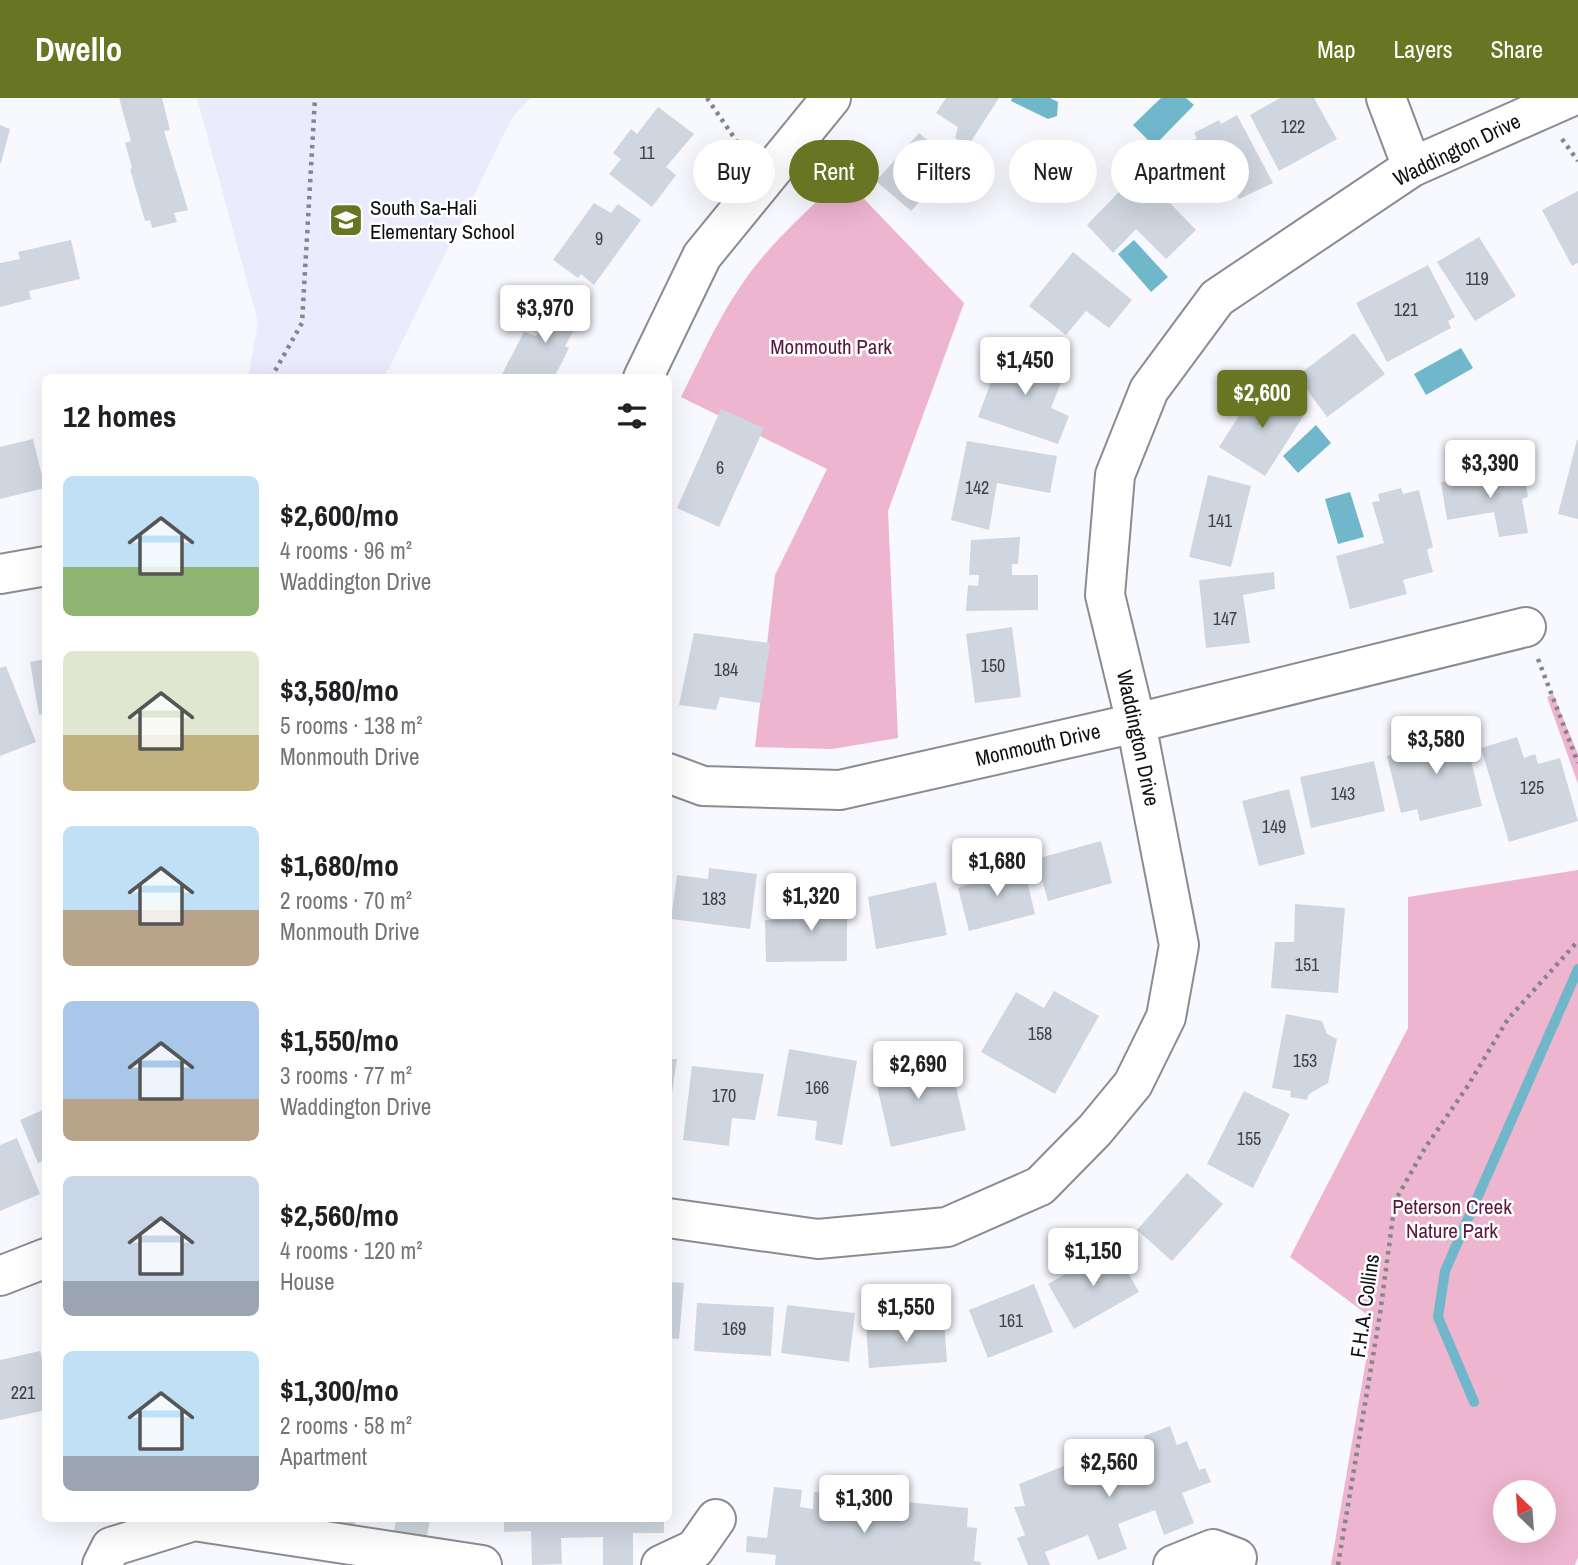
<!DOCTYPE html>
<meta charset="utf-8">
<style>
body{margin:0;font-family:"Archivo Narrow",sans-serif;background:#f6f6f6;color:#202124;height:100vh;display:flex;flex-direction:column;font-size:26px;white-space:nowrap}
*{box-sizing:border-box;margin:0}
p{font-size:23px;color:#757577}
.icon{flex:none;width:38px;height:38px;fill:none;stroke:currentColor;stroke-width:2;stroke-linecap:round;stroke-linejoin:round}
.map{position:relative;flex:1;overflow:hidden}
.side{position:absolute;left:42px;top:276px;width:630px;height:1148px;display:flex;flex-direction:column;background:#fff;border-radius:10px;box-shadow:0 7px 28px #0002}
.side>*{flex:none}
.hud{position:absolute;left:693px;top:42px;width:665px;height:63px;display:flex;gap:14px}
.needle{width:46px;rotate:335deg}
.fabs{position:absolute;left:1493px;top:1382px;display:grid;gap:14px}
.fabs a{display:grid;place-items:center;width:63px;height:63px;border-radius:50%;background:#fff;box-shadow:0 7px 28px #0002;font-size:35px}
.price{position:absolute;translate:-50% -60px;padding:0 16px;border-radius:7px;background:#fff;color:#222;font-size:23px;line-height:46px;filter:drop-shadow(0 2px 4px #0008)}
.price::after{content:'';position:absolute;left:50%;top:42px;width:21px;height:16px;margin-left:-10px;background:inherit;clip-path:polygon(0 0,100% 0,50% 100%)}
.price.selected{background:#687623;color:#fff}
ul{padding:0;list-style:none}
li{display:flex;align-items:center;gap:21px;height:175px;padding:0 21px}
li span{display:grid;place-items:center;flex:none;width:196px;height:140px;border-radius:10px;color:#555}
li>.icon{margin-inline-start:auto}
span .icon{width:84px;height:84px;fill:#fffc;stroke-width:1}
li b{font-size:30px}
h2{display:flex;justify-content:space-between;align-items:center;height:84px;padding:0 21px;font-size:30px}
.tag{padding:0 24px;border-radius:32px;background:#fff;box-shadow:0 7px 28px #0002;font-size:24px;line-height:63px}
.tag.selected{background:#687623;color:#fff}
header{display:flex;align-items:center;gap:42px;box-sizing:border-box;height:98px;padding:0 35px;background:#687623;color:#fff}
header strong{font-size:33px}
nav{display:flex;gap:38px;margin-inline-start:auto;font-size:24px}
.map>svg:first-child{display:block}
.built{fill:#eaebfd}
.green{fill:#eeb5ce;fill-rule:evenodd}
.water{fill:#71b7cb}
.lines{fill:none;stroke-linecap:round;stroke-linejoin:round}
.stream{stroke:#71b7cb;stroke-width:10}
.building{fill:#cfd6df}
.minor-casing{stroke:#8b8b95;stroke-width:42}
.path{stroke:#85858a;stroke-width:4.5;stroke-dasharray:3.5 5;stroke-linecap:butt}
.minor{stroke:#fff;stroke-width:38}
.labels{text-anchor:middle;stroke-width:5;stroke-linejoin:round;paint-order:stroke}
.number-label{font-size:18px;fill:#404246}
.street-label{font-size:21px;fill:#101013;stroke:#fff}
.poi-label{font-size:21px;fill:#101013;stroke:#fff;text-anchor:start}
.park-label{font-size:21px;fill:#5b173c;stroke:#fff}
</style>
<header>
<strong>Dwello</strong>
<nav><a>Map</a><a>Layers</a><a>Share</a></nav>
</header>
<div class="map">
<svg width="1578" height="1467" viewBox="0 0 1578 1467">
<rect width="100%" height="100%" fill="#f8f8ff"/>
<!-- built -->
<polygon class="built" points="197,0 531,0 512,20 384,280 248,280 258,224"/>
<!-- green -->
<g class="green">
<path d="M843 79 964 205 888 413 898 640 832 651 755 649 775 477 827 371 681 299C702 257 721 214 749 176 776 140 810 110 843 79Z"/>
<polygon points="1553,596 1578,656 1578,686 1547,599"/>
<path d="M1578 772V1459L1575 1467H1331L1373 1221 1290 1159 1408 930V799ZM1505 1395H1544V1433H1505Z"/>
</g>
<!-- water -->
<g class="water">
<polygon points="1012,0 1050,0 1058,4 1057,18 1048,21 1011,3"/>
<polygon points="1161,0 1186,0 1194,7 1154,48 1133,27"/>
<polygon points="1134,142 1168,179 1151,194 1118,156"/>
<polygon points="1461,250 1473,270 1426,297 1414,276"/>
<polygon points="1316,327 1331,345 1298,375 1283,358"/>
<polygon points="1350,394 1364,439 1338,446 1325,401"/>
</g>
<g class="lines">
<!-- stream -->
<polyline class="stream" points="1474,1304 1438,1219 1445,1173 1578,871"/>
</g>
<!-- building -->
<g class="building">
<polygon points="119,0 162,0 170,32 164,33 188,112 174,115 177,124 152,130 150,122 145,123 130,71 132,70 125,45 131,43"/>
<polygon points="946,0 999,0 968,48 955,40 958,29 936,15"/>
<polygon points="1280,0 1314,0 1337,41 1279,73 1250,17"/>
<polygon points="658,9 694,36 666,69 676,77 652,109 609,76 621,61 613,55 631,31 637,36"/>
<polygon points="1237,17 1273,85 1239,101 1227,78 1200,91 1180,50 1197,40 1194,35 1219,22 1221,26"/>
<polygon points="0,27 10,31 1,65 0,65"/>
<polygon points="919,35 954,65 911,113 876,83"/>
<polygon points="1139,73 1196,132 1166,161 1136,131 1113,155 1087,127"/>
<polygon points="1578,93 1578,165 1572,168 1542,112"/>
<polygon points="594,105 611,115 618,106 641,122 594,187 581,176 578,180 553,162"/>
<polygon points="1479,139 1516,198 1475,223 1437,164"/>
<polygon points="71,142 80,181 29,193 31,201 0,209 0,165 20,161 18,154"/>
<polygon points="1073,154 1132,202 1109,230 1086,213 1066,237 1029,208"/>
<polygon points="1428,167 1455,219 1448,223 1451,230 1387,264 1356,205"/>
<polygon points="555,200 584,214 565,248 569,250 554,280 500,280 524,234 536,238"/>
<polygon points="1354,235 1385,276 1327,319 1297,278"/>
<polygon points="1004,249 1066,272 1051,310 1069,318 1058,346 978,319"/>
<polygon points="1260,285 1306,314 1265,378 1219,349"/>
<polygon points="721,311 764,330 719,429 677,410"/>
<polygon points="33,341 45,390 0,401 0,349"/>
<polygon points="1577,342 1578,342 1578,421 1558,416"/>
<polygon points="967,343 1057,358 1050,395 997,385 989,432 951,422"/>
<polygon points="1523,371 1528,399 1522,401 1528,435 1499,439 1494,414 1447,422 1441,384"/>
<polygon points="1208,377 1251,388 1231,469 1189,459"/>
<polygon points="1401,390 1403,396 1419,392 1433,449 1427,452 1433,474 1403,482 1407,496 1350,511 1336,458 1384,445 1372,404 1380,403 1378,396"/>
<polygon points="1020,439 1018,466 1012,466 1012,477 1038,477 1038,512 966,513 968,487 978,488 979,477 969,477 971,442"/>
<polygon points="1274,474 1275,491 1243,497 1250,545 1206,550 1199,482"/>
<polygon points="1012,529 1021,599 975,605 966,536"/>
<polygon points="694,535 770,545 761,605 720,599 716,612 679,607"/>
<polygon points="46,561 46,616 39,617 30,564"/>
<polygon points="6,568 36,644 0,658 0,570"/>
<polygon points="1463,629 1482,708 1420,723 1417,711 1401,715 1387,658 1421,649 1418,640"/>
<polygon points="1517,639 1524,660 1535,656 1538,666 1560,660 1578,723 1509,744 1481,650"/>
<polygon points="1374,663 1385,713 1311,730 1300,679"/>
<polygon points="1289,691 1305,756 1259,768 1242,703"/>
<polygon points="1101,743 1112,785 1048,803 1036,761"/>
<polygon points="1023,766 1035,816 969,833 958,790 985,782 984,775"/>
<polygon points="709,770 757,776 750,831 671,821 677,777 708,781"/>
<polygon points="936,784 947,837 876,851 868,799"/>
<polygon points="847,798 847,863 766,864 765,822 807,821 805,799"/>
<polygon points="1295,806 1345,810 1338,895 1271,890 1275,844 1294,844"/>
<polygon points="1054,893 1099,918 1055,996 981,954 1016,894 1044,910"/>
<polygon points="1286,916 1322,923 1327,936 1337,941 1328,985 1309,996 1307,1002 1290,999 1291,993 1272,990"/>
<polygon points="789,951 857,963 842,1047 815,1042 817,1023 777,1018"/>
<polygon points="929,958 935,976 952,971 966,1032 891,1049 873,970"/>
<polygon points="668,961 677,961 670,1009 668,1009"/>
<polygon points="692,968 764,976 755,1022 732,1020 729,1048 683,1042"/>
<polygon points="1244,993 1290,1016 1253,1090 1207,1066"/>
<polygon points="45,1011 45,1071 42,1063 38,1065 20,1022"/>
<polygon points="17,1040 40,1096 0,1113 0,1047"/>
<polygon points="1187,1075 1223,1106 1172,1163 1137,1132"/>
<polygon points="1113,1149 1139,1194 1074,1231 1048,1186"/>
<polygon points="668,1184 684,1185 679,1241 668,1240"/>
<polygon points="1034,1186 1053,1234 988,1260 969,1212"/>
<polygon points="697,1205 774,1209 771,1258 694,1253"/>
<polygon points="787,1207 855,1215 849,1264 781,1255"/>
<polygon points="944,1222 947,1264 869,1270 866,1227"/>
<polygon points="40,1253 46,1277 46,1312 0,1322 0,1262"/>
<polygon points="1170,1328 1177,1347 1187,1343 1199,1372 1205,1370 1211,1384 1182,1395 1194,1425 1164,1437 1155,1412 1118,1426 1127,1451 1098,1462 1088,1437 1045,1454 1050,1467 1028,1467 1017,1440 1025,1437 1014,1409 1025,1408 1019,1386 1064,1368 1071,1386 1085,1381 1083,1377 1116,1367 1110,1351 1130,1343 1136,1360 1150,1355 1144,1338"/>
<polygon points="774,1389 802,1392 800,1409 813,1411 814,1394 838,1396 836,1414 904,1421 905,1404 968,1410 967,1429 977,1430 974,1463 981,1464 981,1467 775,1467 776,1457 746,1454 747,1438 767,1440"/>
<polygon points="324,1421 356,1421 353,1436 323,1431"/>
<polygon points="396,1421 430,1421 425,1449 393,1443"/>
<polygon points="504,1421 664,1421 664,1435 633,1435 633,1467 603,1467 603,1439 561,1440 562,1466 532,1467 531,1433 504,1434"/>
</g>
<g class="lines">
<!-- minor casing -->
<g class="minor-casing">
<g id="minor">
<polyline points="1386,0 1412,69"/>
<polyline points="643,280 702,158 831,0"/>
<polyline points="0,476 46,468"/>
<polyline points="668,675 703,688 840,692 1136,625 1526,529"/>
<polyline points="668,1120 818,1141 947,1129 1040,1088 1095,1032 1133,986 1166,919 1179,847 1136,625 1105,497 1115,377 1149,292 1217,200 1412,69 1568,0"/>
<polyline points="0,1178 46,1160"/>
<polyline points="102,1467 111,1449 194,1423 482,1467"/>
<polyline points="661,1467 695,1451 716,1421"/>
<polyline points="1173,1467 1213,1451 1237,1460"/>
</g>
</g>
<!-- path -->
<g class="path">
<polyline points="707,0 744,54"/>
<polyline points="1562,41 1578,63"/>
<polyline points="271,280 302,225 315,0"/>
<polyline points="1538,561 1578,665"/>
<polyline points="1338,1467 1380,1216 1395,1103 1425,1050 1467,989 1508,921 1578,843"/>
</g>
<!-- minor -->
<use href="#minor" class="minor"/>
</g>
<!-- icons -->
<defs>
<g id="school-square" transform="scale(1.75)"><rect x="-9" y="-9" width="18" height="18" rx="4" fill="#687623" stroke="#fff"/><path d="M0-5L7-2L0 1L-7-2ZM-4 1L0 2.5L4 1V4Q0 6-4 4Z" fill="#fff"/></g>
</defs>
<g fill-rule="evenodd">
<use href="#school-square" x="346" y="122"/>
</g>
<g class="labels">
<!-- number labels -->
<g class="number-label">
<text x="1293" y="35">122</text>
<text x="647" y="61">11</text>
<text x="599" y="147">9</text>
<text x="1477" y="187">119</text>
<text x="1406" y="218">121</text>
<text x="720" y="376">6</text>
<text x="977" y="396">142</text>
<text x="1220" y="429">141</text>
<text x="1225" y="527">147</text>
<text x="993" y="574">150</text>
<text x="726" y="578">184</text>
<text x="1532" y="696">125</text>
<text x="1343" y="702">143</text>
<text x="1274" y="735">149</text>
<text x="714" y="807">183</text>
<text x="1307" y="873">151</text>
<text x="1040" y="942">158</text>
<text x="1305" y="969">153</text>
<text x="817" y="996">166</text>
<text x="724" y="1004">170</text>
<text x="1249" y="1047">155</text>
<text x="1011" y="1229">161</text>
<text x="734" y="1237">169</text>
<text x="23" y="1301">221</text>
</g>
<!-- street labels -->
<g class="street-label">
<text transform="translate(1457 52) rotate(-26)" y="7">Waddington Drive</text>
<text transform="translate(1138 640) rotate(78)" y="7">Waddington Drive</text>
<text transform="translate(1038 647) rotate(-13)" y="7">Monmouth Drive</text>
<text transform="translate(1365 1208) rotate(-82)" y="7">F.H.A. Collins</text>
</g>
<!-- poi labels -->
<g class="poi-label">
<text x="370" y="117">South Sa-Hali<tspan x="370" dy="24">Elementary School</tspan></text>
</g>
<!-- park labels -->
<g class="park-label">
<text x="831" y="256">Monmouth Park</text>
<text x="1452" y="1116">Peterson Creek<tspan x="1452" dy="24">Nature Park</tspan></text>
</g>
</g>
</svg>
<div class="fabs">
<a><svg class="needle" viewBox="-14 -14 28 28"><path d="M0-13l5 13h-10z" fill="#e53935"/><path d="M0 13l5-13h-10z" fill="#757577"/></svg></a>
</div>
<b class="price" style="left:545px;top:247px">$3,970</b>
<b class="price" style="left:1025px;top:299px">$1,450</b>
<b class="price selected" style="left:1262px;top:332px">$2,600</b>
<b class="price" style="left:1490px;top:402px">$3,390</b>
<b class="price" style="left:1436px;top:678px">$3,580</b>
<b class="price" style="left:997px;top:800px">$1,680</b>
<b class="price" style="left:811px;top:835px">$1,320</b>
<b class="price" style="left:918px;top:1003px">$2,690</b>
<b class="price" style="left:1093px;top:1190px">$1,150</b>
<b class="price" style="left:906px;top:1246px">$1,550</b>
<b class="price" style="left:1109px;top:1401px">$2,560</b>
<b class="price" style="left:864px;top:1437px">$1,300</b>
<div class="hud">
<a class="tag">Buy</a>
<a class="tag selected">Rent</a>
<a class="tag">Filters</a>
<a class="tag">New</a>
<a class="tag">Apartment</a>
</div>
<section class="side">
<h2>12 homes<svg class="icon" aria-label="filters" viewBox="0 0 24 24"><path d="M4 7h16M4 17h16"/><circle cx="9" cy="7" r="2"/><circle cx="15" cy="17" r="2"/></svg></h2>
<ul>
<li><span style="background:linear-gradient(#bfe0f5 65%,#8fb573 0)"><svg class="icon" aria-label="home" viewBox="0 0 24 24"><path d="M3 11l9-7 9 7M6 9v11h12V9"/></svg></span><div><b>$2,600/mo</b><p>4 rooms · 96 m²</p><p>Waddington Drive</p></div></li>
<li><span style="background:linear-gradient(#dfe7d0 60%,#c2b280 0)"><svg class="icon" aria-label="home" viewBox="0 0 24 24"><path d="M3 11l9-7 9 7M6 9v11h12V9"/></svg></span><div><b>$3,580/mo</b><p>5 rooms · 138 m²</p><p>Monmouth Drive</p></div></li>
<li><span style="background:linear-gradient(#bfe0f5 60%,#b9a48a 0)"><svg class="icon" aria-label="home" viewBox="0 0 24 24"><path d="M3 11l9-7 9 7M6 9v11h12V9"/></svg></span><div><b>$1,680/mo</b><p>2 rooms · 70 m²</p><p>Monmouth Drive</p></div></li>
<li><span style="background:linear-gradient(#a9c7e8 70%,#b9a48a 0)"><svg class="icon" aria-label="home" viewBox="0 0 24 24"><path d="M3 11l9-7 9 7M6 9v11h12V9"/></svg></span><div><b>$1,550/mo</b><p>3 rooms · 77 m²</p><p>Waddington Drive</p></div></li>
<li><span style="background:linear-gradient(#c9d6e8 75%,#9aa5b1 0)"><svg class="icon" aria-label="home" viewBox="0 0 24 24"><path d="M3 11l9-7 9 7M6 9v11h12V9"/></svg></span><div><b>$2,560/mo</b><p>4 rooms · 120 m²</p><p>House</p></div></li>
<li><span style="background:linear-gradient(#bfe0f5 75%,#9aa5b1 0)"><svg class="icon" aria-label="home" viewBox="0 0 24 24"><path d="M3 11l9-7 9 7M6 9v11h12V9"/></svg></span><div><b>$1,300/mo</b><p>2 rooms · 58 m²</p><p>Apartment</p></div></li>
</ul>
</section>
</div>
